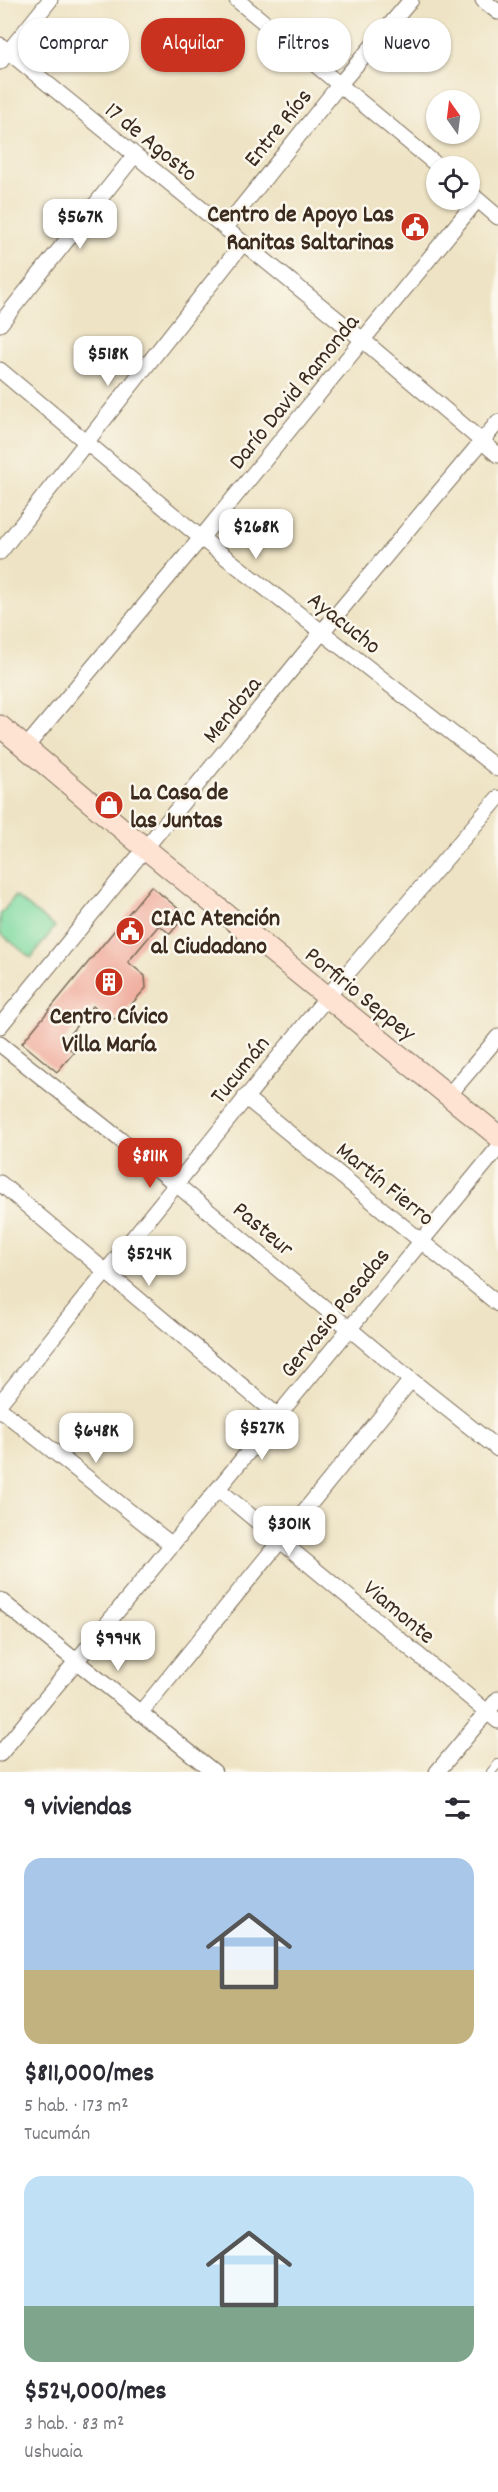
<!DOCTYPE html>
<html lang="es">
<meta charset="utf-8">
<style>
body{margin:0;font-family:Dekko,sans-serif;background:#f7f7f7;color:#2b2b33;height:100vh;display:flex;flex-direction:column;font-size:22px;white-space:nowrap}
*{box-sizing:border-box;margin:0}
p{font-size:20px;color:#7c7c81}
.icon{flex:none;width:33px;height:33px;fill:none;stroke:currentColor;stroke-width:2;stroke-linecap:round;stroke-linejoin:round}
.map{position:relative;height:1772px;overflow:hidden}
.side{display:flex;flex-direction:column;background:#fff;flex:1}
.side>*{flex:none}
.banner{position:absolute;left:18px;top:18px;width:462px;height:54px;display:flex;gap:12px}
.needle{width:39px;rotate:346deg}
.controls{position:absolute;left:426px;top:90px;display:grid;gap:12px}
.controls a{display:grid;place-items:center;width:54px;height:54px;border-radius:50%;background:#fff;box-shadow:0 2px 4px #0004;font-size:30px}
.price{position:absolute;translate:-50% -51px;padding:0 14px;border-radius:12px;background:#fff;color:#222;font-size:20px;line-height:39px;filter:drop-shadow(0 2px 3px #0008)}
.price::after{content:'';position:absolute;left:50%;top:36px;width:18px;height:14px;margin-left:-9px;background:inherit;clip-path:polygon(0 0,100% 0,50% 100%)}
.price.current{background:#c8321e;color:#fff}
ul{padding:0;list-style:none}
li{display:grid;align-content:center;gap:12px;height:318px;padding:0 24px}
li span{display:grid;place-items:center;height:186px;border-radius:18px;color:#555}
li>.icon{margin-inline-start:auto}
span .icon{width:108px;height:108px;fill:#fffc;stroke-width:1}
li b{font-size:26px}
h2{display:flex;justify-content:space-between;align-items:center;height:72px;padding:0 24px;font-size:26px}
.tag{padding:0 21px;border-radius:24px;background:#fff;box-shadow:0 2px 4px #0004;font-size:21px;line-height:54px}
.tag.current{background:#c8321e;color:#fff}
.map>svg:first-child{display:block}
.green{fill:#80daa0;stroke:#5e825f;stroke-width:1.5}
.building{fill:#eea091}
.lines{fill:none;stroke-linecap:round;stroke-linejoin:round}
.lane-casing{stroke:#7a6b58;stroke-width:10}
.street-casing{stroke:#7a6b58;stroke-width:17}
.secondary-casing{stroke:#7a6b58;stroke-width:23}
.lane{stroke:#fff;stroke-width:8}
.street{stroke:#fff;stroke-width:15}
.secondary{stroke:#fee3d2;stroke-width:21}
.labels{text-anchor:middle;stroke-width:5;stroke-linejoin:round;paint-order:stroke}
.street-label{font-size:24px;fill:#3b2a1e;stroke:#fbf7ec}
.poi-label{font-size:24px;font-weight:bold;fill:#3b2a1e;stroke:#fbf7ec;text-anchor:start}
</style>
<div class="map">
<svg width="498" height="1772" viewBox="0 0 498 1772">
<rect width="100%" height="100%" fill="#fbf7ec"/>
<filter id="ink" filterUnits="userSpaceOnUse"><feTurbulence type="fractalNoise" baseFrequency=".0167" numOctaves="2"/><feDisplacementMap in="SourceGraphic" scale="12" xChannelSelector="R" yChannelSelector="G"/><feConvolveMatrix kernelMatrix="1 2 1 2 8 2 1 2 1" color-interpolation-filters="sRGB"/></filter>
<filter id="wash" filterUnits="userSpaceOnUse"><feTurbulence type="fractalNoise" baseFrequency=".008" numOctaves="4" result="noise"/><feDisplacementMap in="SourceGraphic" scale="24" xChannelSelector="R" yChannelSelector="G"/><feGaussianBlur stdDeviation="1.35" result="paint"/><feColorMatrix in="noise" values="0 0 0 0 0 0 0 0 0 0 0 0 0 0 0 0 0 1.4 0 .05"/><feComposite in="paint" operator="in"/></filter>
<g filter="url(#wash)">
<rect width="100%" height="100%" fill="#eee3c4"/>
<!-- green -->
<polygon class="green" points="15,896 55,927 31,958 0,933 0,915"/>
<g id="blocks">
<!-- building -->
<polygon class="building" points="151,886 186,915 170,934 159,925 128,962 145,976 146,988 120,1017 110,1020 93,1006 62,1043 74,1052 57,1072 22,1043"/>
</g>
</g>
<g filter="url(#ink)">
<use href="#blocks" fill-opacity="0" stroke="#7a6b58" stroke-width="1.5"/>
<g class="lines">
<!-- lane casing -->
<g class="lane-casing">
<polyline id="lane" points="491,1772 498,1764"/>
</g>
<!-- street casing -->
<g class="street-casing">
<g id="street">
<polyline points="237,0 438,166"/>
<polyline points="483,0 498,12"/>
<polyline points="0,45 364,341 498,455"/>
<polyline points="0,62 50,0"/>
<polyline points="470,193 498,217"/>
<polyline points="225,228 340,84 411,0"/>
<polyline points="0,324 134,156"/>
<polyline points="0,370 201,538 498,769"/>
<polyline points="0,552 243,243"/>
<polyline points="26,747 201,538 477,200"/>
<polyline points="0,1026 322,632 498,422"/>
<polyline points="0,1044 176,1184 411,1380 498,1449"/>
<polyline points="448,1096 498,1037"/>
<polyline points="245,1097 498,1304"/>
<polyline points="0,1183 278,1416"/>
<polyline points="0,1403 327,997 498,798"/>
<polyline points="0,1409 172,1545"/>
<polyline points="218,1489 498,1721"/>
<polyline points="0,1600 214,1772"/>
<polyline points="141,1712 411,1380"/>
<polyline points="0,1754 498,1148"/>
<polyline points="437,1772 498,1699"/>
</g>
</g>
<!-- secondary casing -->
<g class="secondary-casing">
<polyline id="secondary" points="0,726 146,849 498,1136"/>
</g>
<!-- lane -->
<use href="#lane" class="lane"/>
<!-- street -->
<use href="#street" class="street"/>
<!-- secondary -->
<use href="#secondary" class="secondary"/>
</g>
</g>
<!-- icons -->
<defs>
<g id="civic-disc" transform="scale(1.5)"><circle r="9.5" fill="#c8321e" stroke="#fbf7ec"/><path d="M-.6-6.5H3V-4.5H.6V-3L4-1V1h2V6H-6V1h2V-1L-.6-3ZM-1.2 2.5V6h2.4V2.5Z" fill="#fff"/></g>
<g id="shop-disc" transform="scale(1.5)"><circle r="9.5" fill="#c8321e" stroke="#fbf7ec"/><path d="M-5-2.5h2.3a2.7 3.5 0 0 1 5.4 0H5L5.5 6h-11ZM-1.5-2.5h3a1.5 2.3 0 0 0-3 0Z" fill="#fff"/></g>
<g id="building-disc" transform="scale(1.5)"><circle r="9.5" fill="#c8321e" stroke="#fbf7ec"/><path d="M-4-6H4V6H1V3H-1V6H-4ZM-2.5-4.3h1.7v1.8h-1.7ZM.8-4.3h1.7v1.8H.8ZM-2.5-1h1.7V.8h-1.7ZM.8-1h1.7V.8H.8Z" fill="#fff"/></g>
</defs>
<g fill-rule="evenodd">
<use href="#civic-disc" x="415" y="227"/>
<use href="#shop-disc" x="109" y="805"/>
<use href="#civic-disc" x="130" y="931"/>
<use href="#building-disc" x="109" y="982"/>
</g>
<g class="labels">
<!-- street labels -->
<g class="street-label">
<text transform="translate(277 127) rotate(-51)" y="8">Entre Ríos</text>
<text transform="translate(152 141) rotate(39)" y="8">17 de Agosto</text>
<text transform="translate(293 391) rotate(-51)" y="8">Darío David Ramonda</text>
<text transform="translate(345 622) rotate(38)" y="8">Ayacucho</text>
<text transform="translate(231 709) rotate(-51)" y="8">Mendoza</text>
<text transform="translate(361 993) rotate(39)" y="8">Porfirio Seppey</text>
<text transform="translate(239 1069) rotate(-51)" y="8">Tucumán</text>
<text transform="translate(386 1183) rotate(39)" y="8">Martín Fierro</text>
<text transform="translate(264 1228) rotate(40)" y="8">Pasteur</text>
<text transform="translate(334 1312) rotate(-51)" y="8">Gervasio Posadas</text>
<text transform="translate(400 1611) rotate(40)" y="8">Viamonte</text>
</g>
<!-- poi labels -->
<g class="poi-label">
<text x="394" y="221" text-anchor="end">Centro de Apoyo Las<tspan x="394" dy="28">Ranitas Saltarinas</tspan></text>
<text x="130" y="799">La Casa de<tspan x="130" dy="28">las Juntas</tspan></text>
<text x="151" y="925">CIAC Atención<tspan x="151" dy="28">al Ciudadano</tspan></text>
<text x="109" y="1023" text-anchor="middle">Centro Cívico<tspan x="109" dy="28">Villa María</tspan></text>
</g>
</g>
</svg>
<div class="controls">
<a><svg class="needle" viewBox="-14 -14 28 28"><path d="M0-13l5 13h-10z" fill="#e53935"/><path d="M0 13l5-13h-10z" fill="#7c7c81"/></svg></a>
<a><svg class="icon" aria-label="locate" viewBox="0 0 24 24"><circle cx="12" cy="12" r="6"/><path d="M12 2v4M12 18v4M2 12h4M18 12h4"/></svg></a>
</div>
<b class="price" style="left:80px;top:250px">$567K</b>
<b class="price" style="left:108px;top:387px">$518K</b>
<b class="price" style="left:256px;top:560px">$268K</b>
<b class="price current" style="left:150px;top:1189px">$811K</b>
<b class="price" style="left:149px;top:1287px">$524K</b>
<b class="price" style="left:262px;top:1461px">$527K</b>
<b class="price" style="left:96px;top:1464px">$648K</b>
<b class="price" style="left:289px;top:1557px">$301K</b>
<b class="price" style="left:118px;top:1672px">$994K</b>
<div class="banner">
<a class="tag">Comprar</a>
<a class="tag current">Alquilar</a>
<a class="tag">Filtros</a>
<a class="tag">Nuevo</a>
</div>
</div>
<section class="side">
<h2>9 viviendas<svg class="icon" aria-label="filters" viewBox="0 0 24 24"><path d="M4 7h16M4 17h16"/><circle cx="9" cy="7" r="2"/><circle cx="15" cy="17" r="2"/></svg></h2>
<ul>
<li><span style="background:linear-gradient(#a9c7e8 60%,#c2b280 0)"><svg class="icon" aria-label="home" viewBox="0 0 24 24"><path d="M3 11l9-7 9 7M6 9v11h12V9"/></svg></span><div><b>$811,000/mes</b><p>5 hab. · 173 m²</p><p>Tucumán</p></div></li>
<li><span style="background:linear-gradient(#bfe0f5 70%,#7fa58c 0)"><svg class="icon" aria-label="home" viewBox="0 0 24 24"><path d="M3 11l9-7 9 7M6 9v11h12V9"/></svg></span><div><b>$524,000/mes</b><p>3 hab. · 83 m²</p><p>Ushuaia</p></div></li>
</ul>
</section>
